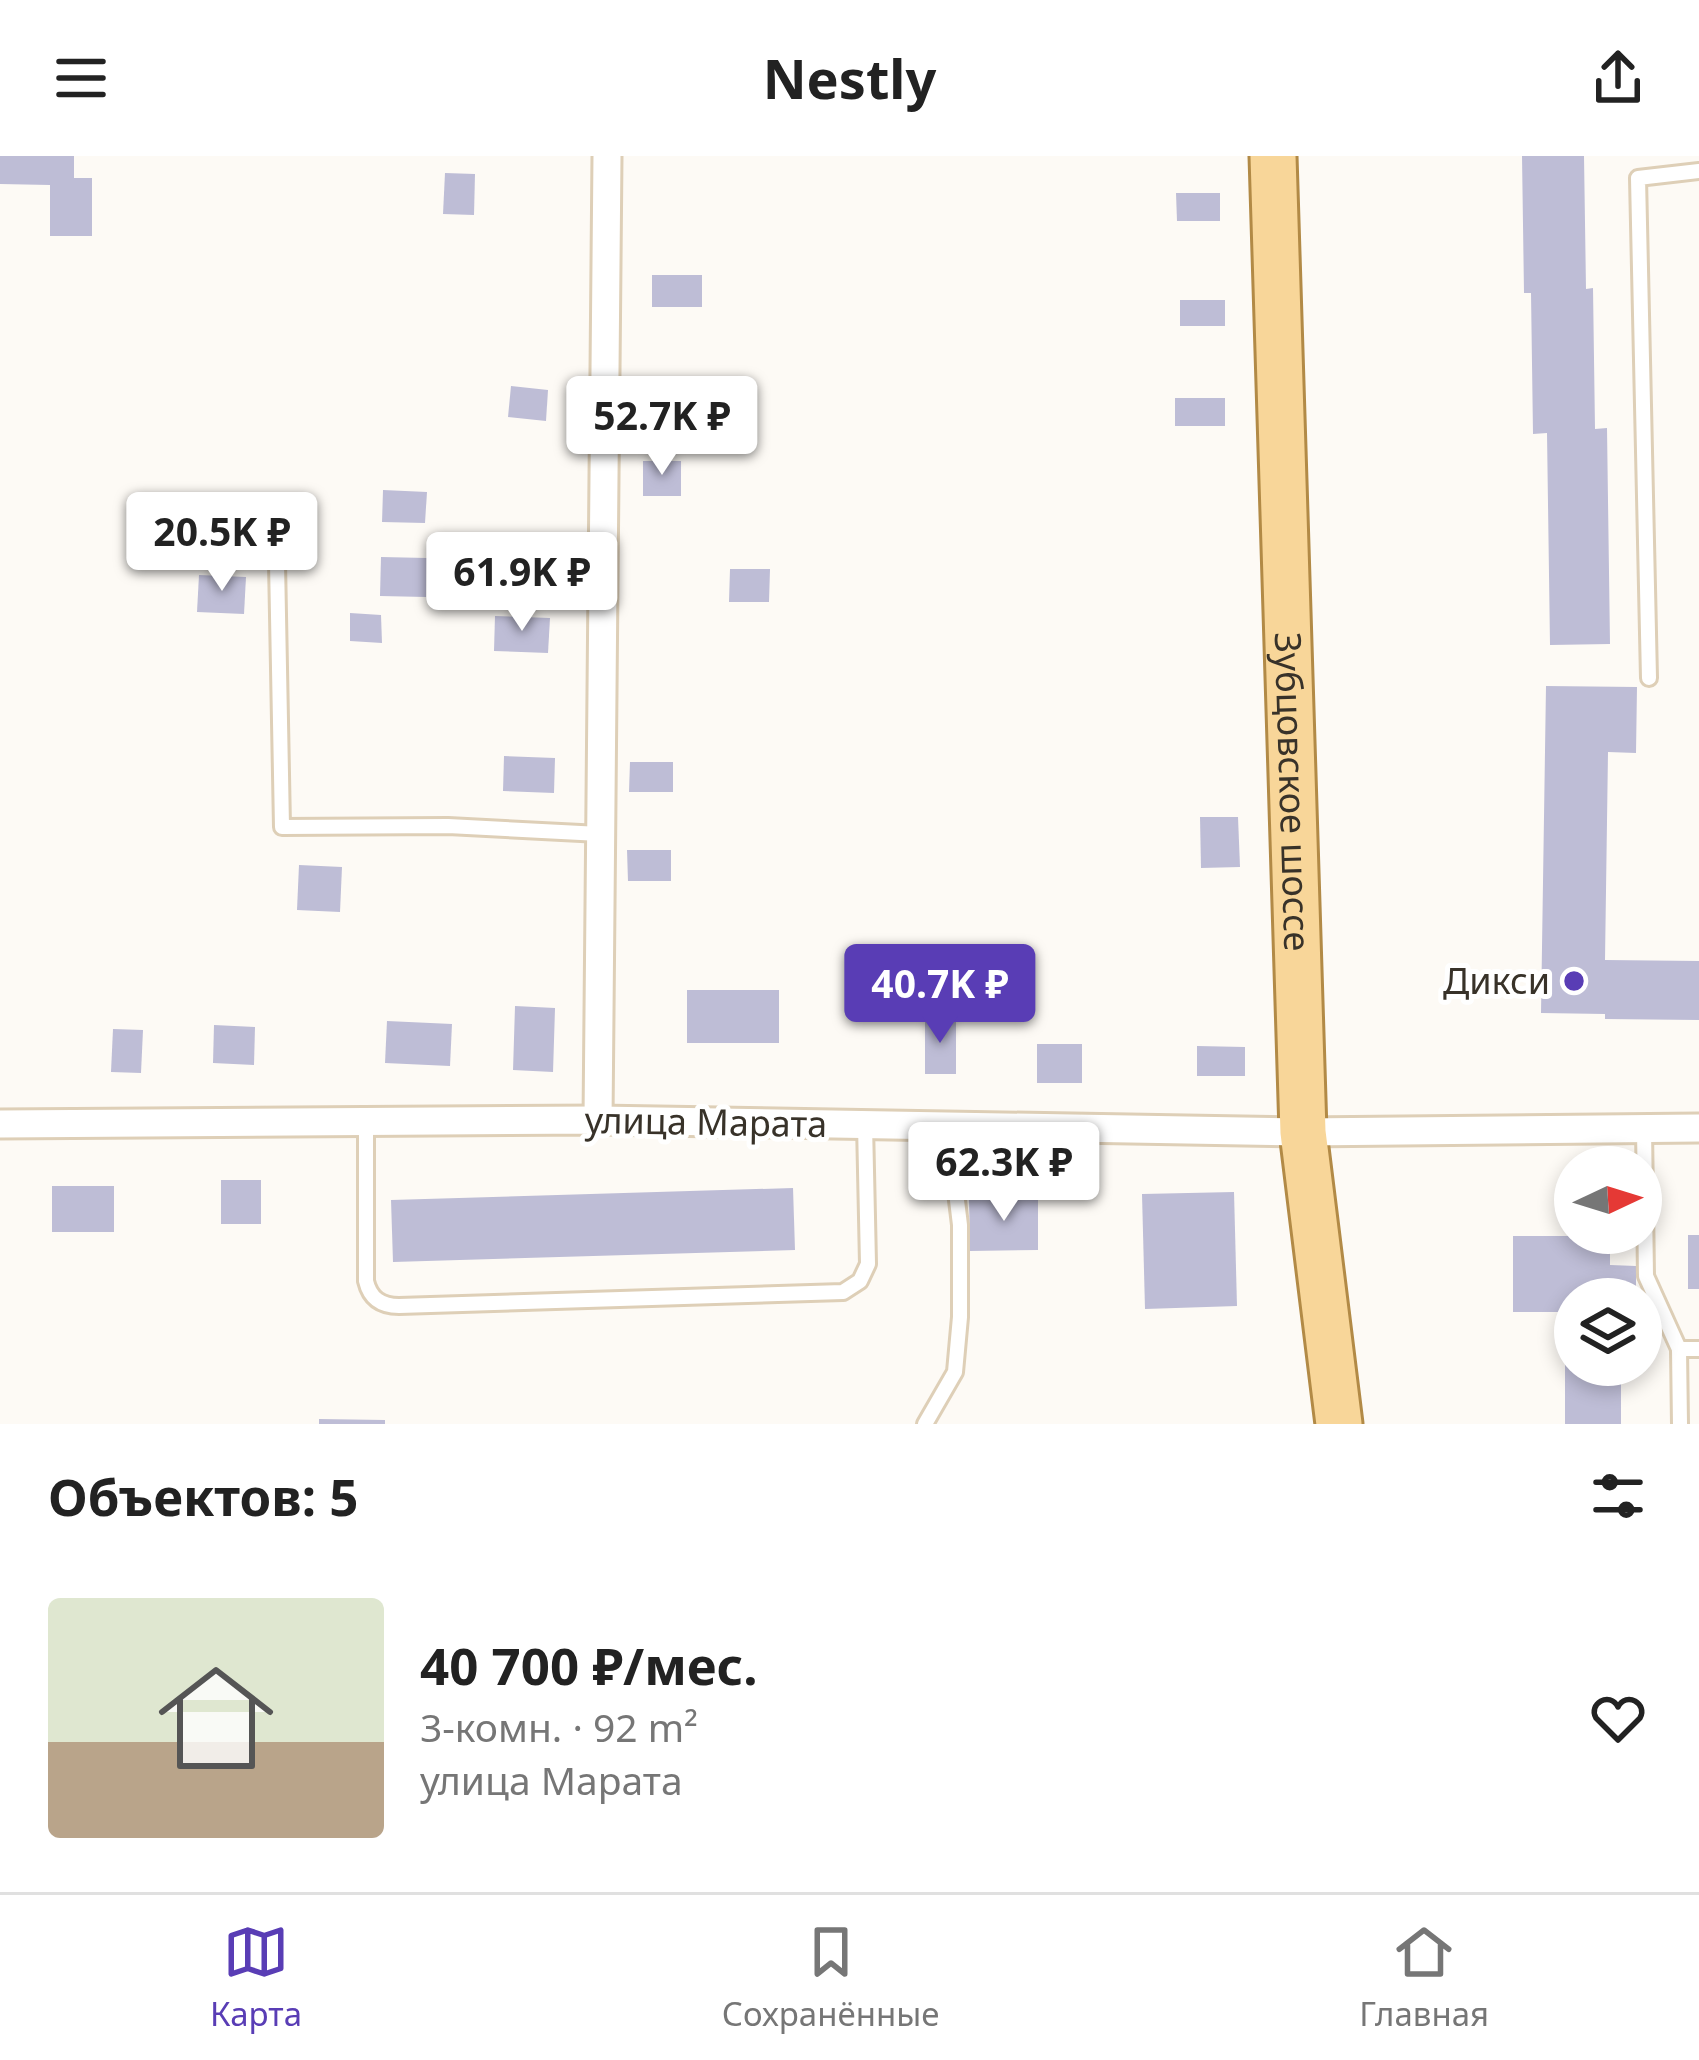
<!DOCTYPE html>
<html lang="ru">
<meta charset="utf-8">
<style>
body{margin:0;font-family:"Noto Sans",sans-serif;background:#f2f2f2;color:#222;height:100vh;display:flex;flex-direction:column;font-size:45px;white-space:nowrap}
*{box-sizing:border-box;margin:0}
p{font-size:39px;color:#767676}
.icon{flex:none;width:66px;height:66px;fill:none;stroke:currentColor;stroke-width:2;stroke-linecap:round;stroke-linejoin:round}
.map{position:relative;height:1268px;overflow:hidden}
.drawer{display:flex;flex-direction:column;background:#fff;flex:1}
.drawer>*{flex:none}
.needle{width:78px;rotate:86deg}
.buttons{position:absolute;left:1554px;top:990px;display:grid;gap:24px}
.buttons a{display:grid;place-items:center;width:108px;height:108px;border-radius:50%;background:#fff;box-shadow:0 6px 18px #0003;font-size:60px}
.price{position:absolute;translate:-50% -102px;padding:0 27px;border-radius:12px;background:#fff;color:#222;font-size:39px;line-height:78px;filter:drop-shadow(0 3px 6px #0008)}
.price::after{content:'';position:absolute;left:50%;top:72px;width:36px;height:27px;margin-left:-18px;background:inherit;clip-path:polygon(0 0,100% 0,50% 100%)}
.price.selected{background:#593db5;color:#fff}
ul{padding:0;list-style:none}
li{display:flex;align-items:center;gap:36px;height:300px;padding:0 48px}
li span{display:grid;place-items:center;flex:none;width:336px;height:240px;border-radius:12px;color:#555}
li>.icon{margin-inline-start:auto}
span .icon{width:144px;height:144px;fill:#fffc;stroke-width:1}
li b{font-size:51px}
h2{display:flex;justify-content:space-between;align-items:center;height:144px;padding:0 48px;font-size:51px}
header{display:flex;justify-content:space-between;align-items:center;height:156px;padding:0 48px;background:#fff;font-size:54px;font-weight:700}
.dock{display:flex;justify-content:space-around;align-items:center;height:168px;border-top:3px solid #e0e0e0;background:#fff;font-size:33px;color:#767676}
.dock a{display:grid;justify-items:center;gap:6px}
.dock .selected{color:#593db5}
.map>svg:first-child{display:block}
.building{fill:#bebdd6}
.lines{fill:none;stroke-linecap:round;stroke-linejoin:round}
.lane-casing{stroke:#decfb7;stroke-width:20}
.street-casing{stroke:#decfb7;stroke-width:33}
.primary-casing{stroke:#b28a46;stroke-width:51}
.lane{stroke:#fff;stroke-width:14}
.street{stroke:#fff;stroke-width:27}
.primary{stroke:#f8d699;stroke-width:45}
.poi-dot{fill:#593db5;stroke:#fff;stroke-width:4.5}
.labels{text-anchor:middle;stroke-width:10;stroke-linejoin:round;paint-order:stroke}
.street-label{font-size:36px;fill:#383229;stroke:#fff}
.poi-label{font-size:36px;fill:#383229;stroke:#fff;text-anchor:end}
</style>
<header><svg class="icon" aria-label="menu" viewBox="0 0 24 24"><path d="M4 6h16M4 12h16M4 18h16"/></svg>Nestly<svg class="icon" aria-label="share" viewBox="0 0 24 24"><path d="M12 15V3M7 8l5-5 5 5M5 13v7h14v-7"/></svg></header>
<div class="map">
<svg width="1699" height="1268" viewBox="0 0 1699 1268">
<rect width="100%" height="100%" fill="#fdfaf5"/>
<!-- building -->
<g class="building">
<polygon points="0,0 74,0 74,22 92,22 92,80 50,80 50,29 0,28"/>
<polygon points="1522,0 1584,0 1586,133 1593,132 1595,273 1607,272 1610,488 1550,489 1547,277 1533,278 1531,137 1524,137"/>
<polygon points="445,17 475,18 474,59 443,58"/>
<polygon points="1176,37 1220,37 1220,65 1177,65"/>
<rect x="652" y="119" width="50" height="32"/>
<rect x="1180" y="144" width="45" height="26"/>
<polygon points="511,230 548,234 546,265 508,261"/>
<rect x="643" y="231" width="41" height="37"/>
<rect x="1175" y="242" width="50" height="28"/>
<rect x="643" y="305" width="38" height="35"/>
<polygon points="383,334 427,336 425,367 382,366"/>
<polygon points="381,401 427,402 426,441 380,440"/>
<polygon points="730,413 770,413 769,446 729,446"/>
<polygon points="199,419 246,421 244,458 197,456"/>
<polygon points="350,457 381,459 382,487 350,485"/>
<polygon points="495,460 550,462 548,497 494,495"/>
<polygon points="1546,530 1637,531 1636,597 1608,596 1605,804 1699,805 1699,864 1605,863 1605,858 1541,857"/>
<polygon points="504,600 555,602 554,637 503,635"/>
<polygon points="630,606 673,606 673,636 629,636"/>
<polygon points="1200,661 1238,661 1240,711 1201,712"/>
<polygon points="627,694 671,694 671,725 628,725"/>
<polygon points="299,709 342,711 340,756 297,754"/>
<rect x="687" y="834" width="92" height="53"/>
<polygon points="515,850 555,852 553,916 513,914"/>
<rect x="925" y="863" width="31" height="55"/>
<polygon points="387,865 452,868 450,910 385,907"/>
<polygon points="214,869 255,871 254,909 213,907"/>
<polygon points="113,873 143,874 141,917 111,916"/>
<rect x="1037" y="888" width="45" height="39"/>
<polygon points="1197,890 1245,891 1245,920 1197,920"/>
<rect x="221" y="1024" width="40" height="44"/>
<rect x="52" y="1030" width="62" height="46"/>
<polygon points="793,1032 795,1094 393,1106 391,1044"/>
<polygon points="1234,1036 1237,1150 1145,1153 1142,1038"/>
<polygon points="1038,1042 1038,1094 970,1095 969,1043"/>
<rect x="1688" y="1079" width="11" height="54"/>
<polygon points="1513,1080 1610,1080 1610,1109 1636,1110 1636,1143 1575,1143 1575,1209 1621,1209 1621,1268 1565,1268 1565,1156 1513,1156"/>
<polygon points="319,1263 385,1264 385,1268 319,1268"/>
</g>
<g class="lines">
<!-- lane casing -->
<g class="lane-casing">
<g id="lane">
<polyline points="276,353 282,671 448,670 600,678"/>
<polyline points="1649,522 1638,22 1699,15"/>
<path d="M366 966V1125C370 1142 381 1150 399 1150L843 1136 860 1125 868 1108 865 968"/>
<polyline points="1644,972 1646,1120 1679,1193"/>
<polyline points="925,1268 955,1216 960,1161 960,1069 948,970"/>
<polyline points="1680,1268 1679,1193 1699,1193"/>
</g>
</g>
<!-- street casing -->
<g class="street-casing">
<g id="street">
<polyline points="598,964 607,0"/>
<polyline points="0,968 598,964 1303,976 1699,972"/>
</g>
</g>
<!-- primary casing -->
<g class="primary-casing">
<g id="primary">
<path id="s1" d="M1273 0 1303 976 1339 1268"/>
</g>
</g>
<!-- lane -->
<use href="#lane" class="lane"/>
<!-- street -->
<use href="#street" class="street"/>
<!-- primary -->
<use href="#primary" class="primary"/>
</g>
<!-- markers -->
<circle class="poi-dot" cx="1574" cy="825" r="12"/>
<g class="labels">
<!-- street labels -->
<g class="street-label">
<text dy="13" stroke="none"><textPath href="#s1" startOffset="636">Зубцовское шоссе</textPath></text>
<text transform="translate(706 966) rotate(1)" y="13">улица Марата</text>
</g>
<!-- poi labels -->
<g class="poi-label">
<text x="1550" y="838">Дикси</text>
</g>
</g>
</svg>
<div class="buttons">
<a><svg class="needle" viewBox="-14 -14 28 28"><path d="M0-13l5 13h-10z" fill="#e53935"/><path d="M0 13l5-13h-10z" fill="#767676"/></svg></a>
<a><svg class="icon" aria-label="layers" viewBox="0 0 24 24"><path d="M12 4l9 5-9 5-9-5zM3 14l9 5 9-5"/></svg></a>
</div>
<b class="price" style="left:662px;top:322px">52.7K ₽</b>
<b class="price" style="left:222px;top:438px">20.5K ₽</b>
<b class="price" style="left:522px;top:478px">61.9K ₽</b>
<b class="price selected" style="left:940px;top:890px">40.7K ₽</b>
<b class="price" style="left:1004px;top:1068px">62.3K ₽</b>
</div>
<section class="drawer">
<h2>Объектов: 5<svg class="icon" aria-label="filters" viewBox="0 0 24 24"><path d="M4 7h16M4 17h16"/><circle cx="9" cy="7" r="2"/><circle cx="15" cy="17" r="2"/></svg></h2>
<ul>
<li><span style="background:linear-gradient(#dfe7d0 60%,#b9a48a 0)"><svg class="icon" aria-label="home" viewBox="0 0 24 24"><path d="M3 11l9-7 9 7M6 9v11h12V9"/></svg></span><div><b>40 700 ₽/мес.</b><p>3-комн. · 92 m²</p><p>улица Марата</p></div><svg class="icon" aria-label="heart" viewBox="0 0 24 24"><path d="M12 20l-8-8c-3-5 5-10 8-4 3-6 11-1 8 4z"/></svg></li>
</ul>
</section>
<nav class="dock">
<a class="selected"><svg class="icon" aria-label="map" viewBox="0 0 24 24"><path d="M3 6l6-2 6 2 6-2v14l-6 2-6-2-6 2zM9 4v14M15 6v14"/></svg>Карта</a>
<a><svg class="icon" aria-label="saved" viewBox="0 0 24 24"><path d="M7 4h10v16l-5-4-5 4z"/></svg>Сохранённые</a>
<a><svg class="icon" aria-label="home" viewBox="0 0 24 24"><path d="M3 11l9-7 9 7M6 9v11h12V9"/></svg>Главная</a>
</nav>
